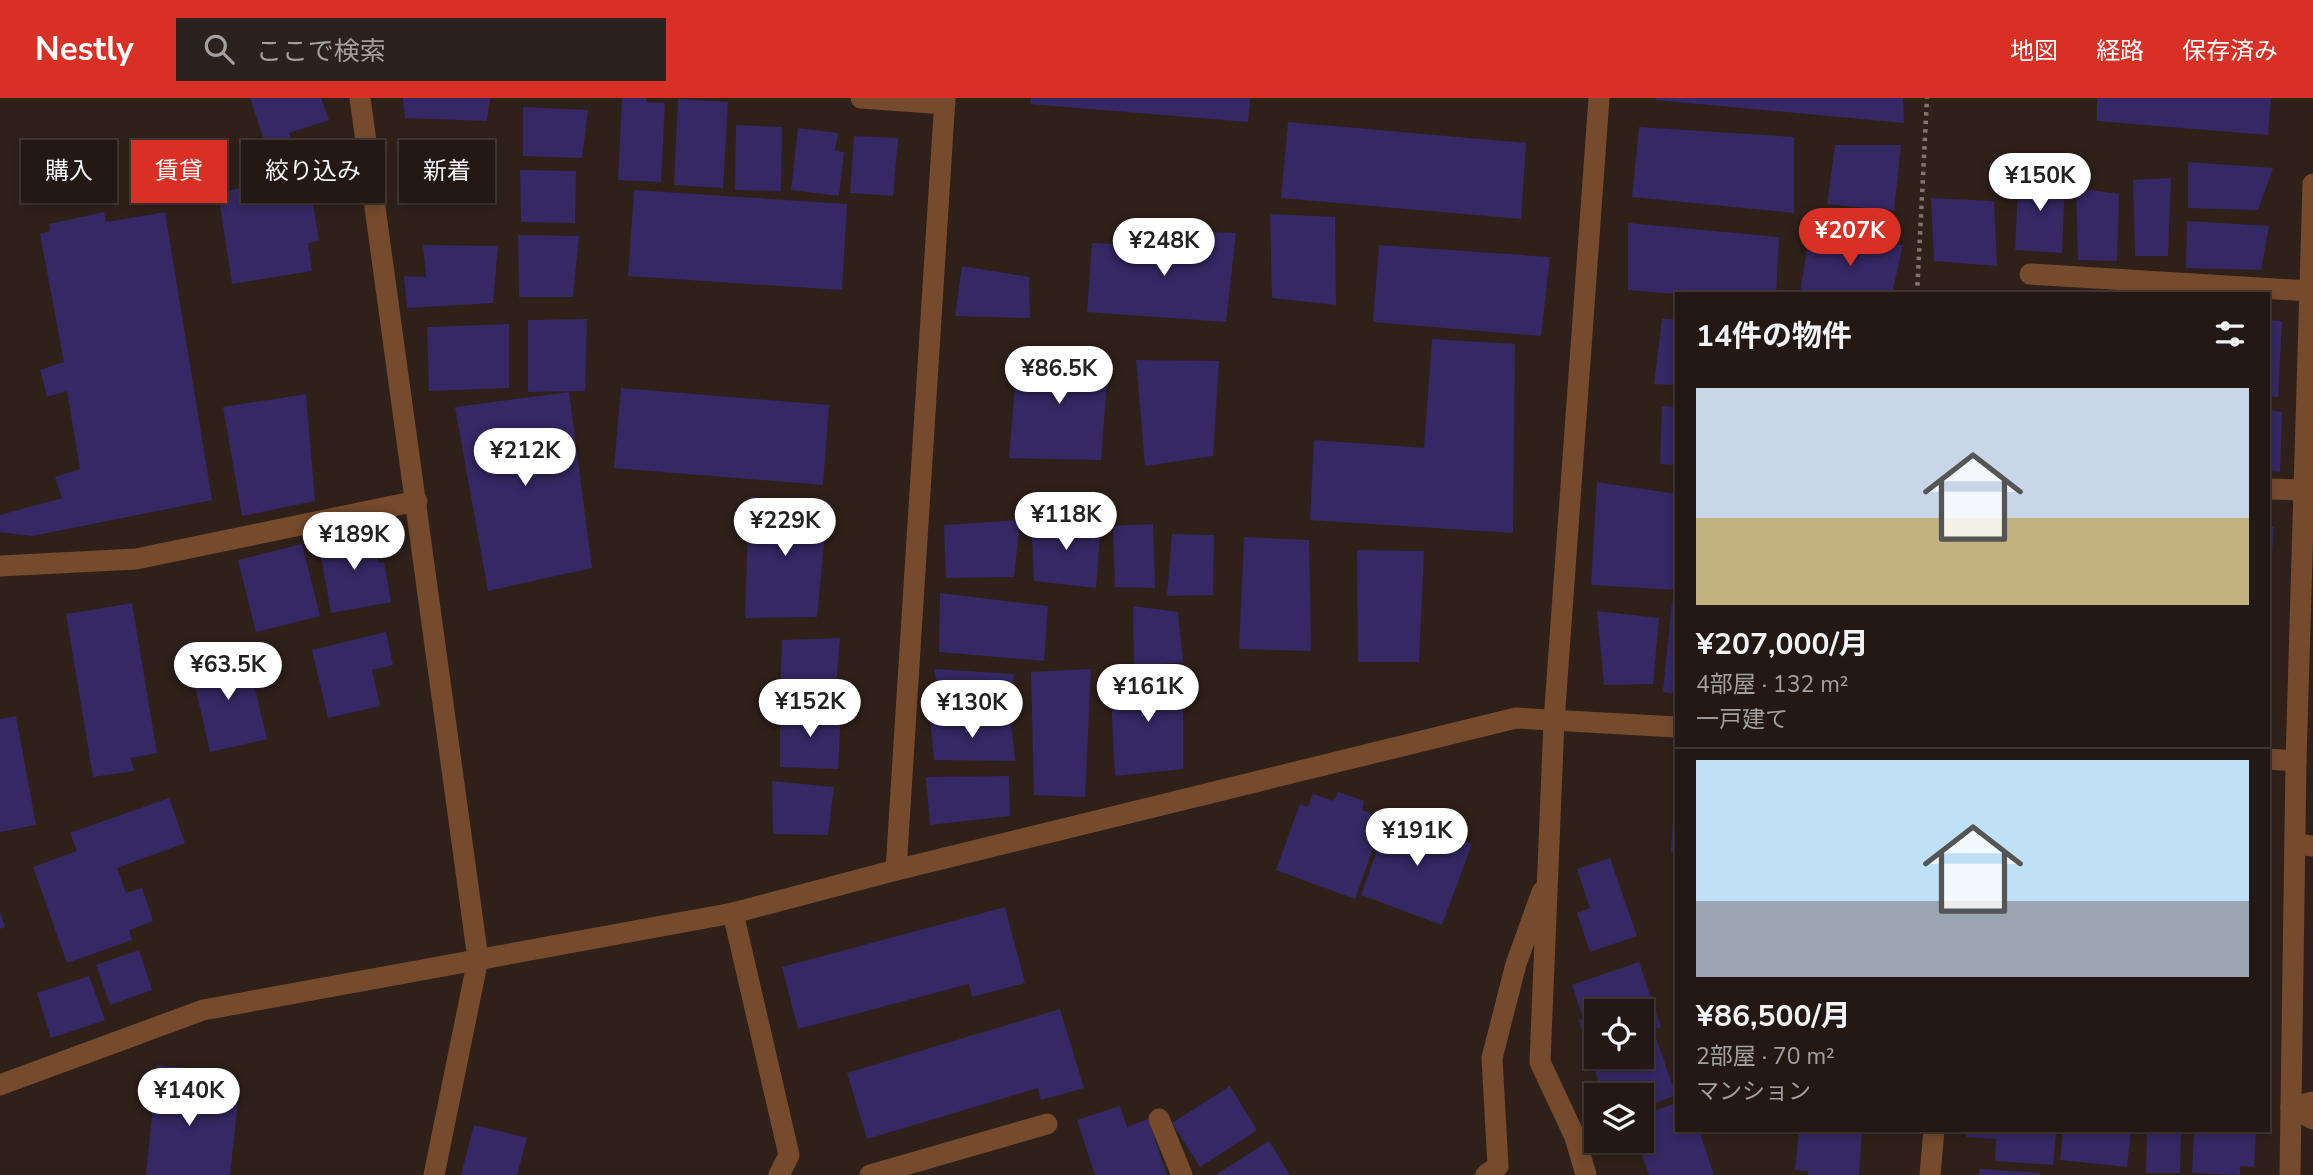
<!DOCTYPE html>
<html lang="ja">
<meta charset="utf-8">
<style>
body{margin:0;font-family:"Nunito Sans","Noto Sans JP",sans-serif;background:#2b211d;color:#f1f3f6;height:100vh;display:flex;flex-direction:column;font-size:26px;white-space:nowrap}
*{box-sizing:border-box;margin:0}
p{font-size:23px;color:#a3a0a0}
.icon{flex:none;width:38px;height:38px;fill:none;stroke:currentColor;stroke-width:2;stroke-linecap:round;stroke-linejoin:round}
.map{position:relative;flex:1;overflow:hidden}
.details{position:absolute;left:1675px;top:194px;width:595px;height:840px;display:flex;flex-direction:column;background:#231814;border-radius:0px;box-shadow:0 4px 10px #0003,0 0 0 2px #403734}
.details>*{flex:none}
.hud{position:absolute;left:21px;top:42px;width:665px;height:63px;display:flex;gap:14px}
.tools{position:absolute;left:1584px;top:901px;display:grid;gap:14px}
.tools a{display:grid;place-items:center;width:70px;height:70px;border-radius:0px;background:#231814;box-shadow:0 4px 10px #0003,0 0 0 2px #403734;font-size:35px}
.price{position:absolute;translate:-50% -60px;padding:0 16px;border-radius:24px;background:#fff;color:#222;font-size:23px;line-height:46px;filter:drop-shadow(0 2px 4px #0008)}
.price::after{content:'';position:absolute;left:50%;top:42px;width:21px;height:16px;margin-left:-10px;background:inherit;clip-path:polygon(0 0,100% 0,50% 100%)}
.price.on{background:#d93025;color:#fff}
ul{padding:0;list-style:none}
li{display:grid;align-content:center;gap:14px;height:371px;padding:0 21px}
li+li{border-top:2px solid #403734}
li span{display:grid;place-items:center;height:217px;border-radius:0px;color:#555}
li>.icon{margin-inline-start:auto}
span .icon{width:126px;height:126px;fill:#fffc;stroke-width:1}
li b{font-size:30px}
h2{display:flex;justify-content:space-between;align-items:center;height:84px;padding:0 21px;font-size:30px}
.chip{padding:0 24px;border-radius:0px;background:#231814;box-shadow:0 4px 10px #0003,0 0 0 2px #403734;font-size:24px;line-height:63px}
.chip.on{background:#d93025;color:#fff}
header{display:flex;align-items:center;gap:42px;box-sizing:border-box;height:98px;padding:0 35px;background:#d93025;color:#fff}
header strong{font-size:33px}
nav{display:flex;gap:38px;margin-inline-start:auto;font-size:24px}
.search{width:490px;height:63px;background:#2b211d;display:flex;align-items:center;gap:18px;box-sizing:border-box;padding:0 24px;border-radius:0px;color:#a3a0a0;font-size:26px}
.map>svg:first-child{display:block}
.building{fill:#352864}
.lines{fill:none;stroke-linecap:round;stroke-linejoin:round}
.path{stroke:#81736e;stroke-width:4.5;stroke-dasharray:3.5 5;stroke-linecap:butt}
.lane{stroke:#754a2d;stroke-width:21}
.street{stroke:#754a2d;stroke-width:21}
</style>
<header>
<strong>Nestly</strong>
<div class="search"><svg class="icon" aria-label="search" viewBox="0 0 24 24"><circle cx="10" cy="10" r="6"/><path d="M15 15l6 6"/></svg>ここで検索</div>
<nav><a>地図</a><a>経路</a><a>保存済み</a></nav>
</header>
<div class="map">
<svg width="2313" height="1077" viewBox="0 0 2313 1077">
<rect width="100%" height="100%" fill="#2f201a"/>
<!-- building -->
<g class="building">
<polygon points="250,0 321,0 329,22 289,35 298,61 273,69"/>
<polygon points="403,0 490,0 487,23 405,20"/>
<polygon points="622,0 646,0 646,4 665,5 661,84 618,82"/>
<polygon points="1031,0 1250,0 1248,24 1030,6"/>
<polygon points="1656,0 1903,0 1904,25 1656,2"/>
<polygon points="2097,0 2271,0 2268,37 2097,23"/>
<polygon points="678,1 728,4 723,90 674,87"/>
<polygon points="523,9 588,12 582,60 523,58"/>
<polygon points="1288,24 1526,45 1521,121 1281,100"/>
<polygon points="736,27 782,29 781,93 735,92"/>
<polygon points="1639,29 1794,39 1794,115 1632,99"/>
<polygon points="798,30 838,35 835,53 844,54 839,98 791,92"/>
<polygon points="854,38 898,40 893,98 850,95"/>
<polygon points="412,41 493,50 490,94 414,87"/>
<polygon points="1835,47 1901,47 1894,113 1827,106"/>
<polygon points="2188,64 2273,70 2258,112 2188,110"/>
<polygon points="2019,70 2065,81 2062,155 2015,152"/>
<polygon points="520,72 576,73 575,125 521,124"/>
<polygon points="309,80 319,143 308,145 312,173 232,186 218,94"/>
<polygon points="2171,80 2168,158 2135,158 2133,82"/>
<polygon points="2076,90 2119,96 2117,163 2078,162"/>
<polygon points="634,92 847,106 842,192 628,178"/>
<polygon points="1931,100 1994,103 1997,168 1934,163"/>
<polygon points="104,114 106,124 165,114 212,402 32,438 0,434 0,417 62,400 55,379 80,371 67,293 47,299 40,272 64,264 40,136 50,133 49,126"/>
<polygon points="1270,116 1335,119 1336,207 1272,200"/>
<polygon points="2187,123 2269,128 2261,172 2186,170"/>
<polygon points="1628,125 1779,139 1776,196 1676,196 1628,192"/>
<polygon points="1188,133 1236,135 1226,224 1087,214 1092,145 1187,149"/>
<polygon points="518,137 579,138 573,199 519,199"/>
<polygon points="1808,143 1903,147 1892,196 1800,196"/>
<polygon points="423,147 498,148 493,205 407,210 404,178 426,179"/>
<polygon points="1379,147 1550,159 1541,238 1373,224"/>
<polygon points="962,168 1029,179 1030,220 955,218"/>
<polygon points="587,221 585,293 528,294 528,222"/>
<polygon points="1662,221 1676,221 1676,287 1654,286"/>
<polygon points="2268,222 2282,223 2278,299 2268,298"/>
<polygon points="509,226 509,290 429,293 427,229"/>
<polygon points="1432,241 1515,246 1513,435 1310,422 1314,342 1424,350"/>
<polygon points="1018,252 1109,256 1101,362 1009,360"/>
<polygon points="1136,262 1219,263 1213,358 1145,368"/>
<polygon points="621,290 829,307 823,387 614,370"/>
<polygon points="569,294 592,470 488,493 455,309"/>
<polygon points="306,296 315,403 242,418 223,309"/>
<polygon points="1662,308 1676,309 1676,367 1660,366"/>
<polygon points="2268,312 2282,314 2280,374 2268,373"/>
<polygon points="1597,384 1676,396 1676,492 1591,487"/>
<polygon points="749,399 828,404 817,519 745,520"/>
<polygon points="1020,422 1014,479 946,480 944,427"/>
<polygon points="1031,422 1101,423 1096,490 1034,483"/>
<polygon points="1153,426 1155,490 1115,489 1113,428"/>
<polygon points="2268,428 2274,429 2271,469 2268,469"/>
<polygon points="372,430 379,465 384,464 391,504 331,515 319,447 340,443 339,436"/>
<polygon points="1172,436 1214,437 1213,497 1167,498"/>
<polygon points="1244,439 1309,442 1311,553 1239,551"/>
<polygon points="302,446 320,518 256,534 238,462"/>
<polygon points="1357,452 1424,453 1419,564 1358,564"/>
<polygon points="940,495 1048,508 1044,563 939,554"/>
<polygon points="1672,503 1676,504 1676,596 1663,594"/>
<polygon points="132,505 157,655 131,660 134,673 93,679 66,516"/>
<polygon points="1133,508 1178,514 1183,564 1134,569"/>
<polygon points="1597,513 1659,520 1653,586 1604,587"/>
<polygon points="386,534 393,567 372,572 380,608 328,620 312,552"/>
<polygon points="840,540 835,602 780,601 782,542"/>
<polygon points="246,553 267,641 210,654 190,566"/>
<polygon points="934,571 1014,576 1009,609 941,608"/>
<polygon points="1091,571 1085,699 1034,697 1031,574"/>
<polygon points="1183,576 1183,671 1115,678 1110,581"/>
<polygon points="780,611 841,613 838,671 780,669"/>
<polygon points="16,618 36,727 0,734 0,621"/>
<polygon points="930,620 1011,623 1015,663 934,662"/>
<polygon points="1009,678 1010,718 930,727 926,679"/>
<polygon points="772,683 834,689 828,737 773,736"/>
<polygon points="1338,694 1364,703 1362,712 1384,720 1355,801 1276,772 1300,706 1308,709 1313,696 1334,703"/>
<polygon points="169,700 185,745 117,770 126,795 142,790 153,823 129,832 132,842 67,865 33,769 77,753 70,735"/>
<polygon points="1674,702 1676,702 1676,754 1671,754"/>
<polygon points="1390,716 1416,725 1420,716 1444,725 1441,734 1472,746 1442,827 1361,797"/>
<polygon points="1610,760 1637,838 1590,854 1577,815 1590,810 1577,771"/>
<polygon points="1005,809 1025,885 972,899 969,886 798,931 782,869"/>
<polygon points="0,814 5,829 0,831"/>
<polygon points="139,852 152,892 110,907 96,867"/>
<polygon points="1639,864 1661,929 1642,935 1642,914 1596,914 1596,951 1589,953 1578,922 1583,920 1572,887"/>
<polygon points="89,878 105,922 51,940 37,895"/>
<polygon points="1060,911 1084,990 1041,1002 1038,990 867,1041 847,975"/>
<polygon points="1656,940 1676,997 1642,1010 1642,998 1604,998 1591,963 1603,959 1642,959 1642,945"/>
<polygon points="157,967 196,971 194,998 238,1003 230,1077 146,1077"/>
<polygon points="1230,988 1257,1032 1200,1069 1172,1025"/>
<polygon points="1676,1005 1676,1032 1699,1032 1714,1077 1649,1077 1637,1043 1642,1043 1642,1017"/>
<polygon points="1120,1008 1127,1029 1148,1021 1167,1077 1095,1077 1077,1022"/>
<polygon points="474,1027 527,1040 517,1077 461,1077"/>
<polygon points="1799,1032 1862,1032 1859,1077 1808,1077 1808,1073 1795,1072"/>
<polygon points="1966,1032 2044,1032 2044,1034 2056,1035 2053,1067 1995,1063 1996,1041 1966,1039"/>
<polygon points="2063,1032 2131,1032 2127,1069 2060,1062"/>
<polygon points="2147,1032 2181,1032 2180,1075 2146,1075"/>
<polygon points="2194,1032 2256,1032 2254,1069 2240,1068 2240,1077 2192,1075"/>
<polygon points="1269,1043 1290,1077 1215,1077"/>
<polygon points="1979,1071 2040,1075 2040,1077 1979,1077"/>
</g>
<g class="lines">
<!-- path -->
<polyline class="path" points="1917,196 1927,0"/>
<!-- lane -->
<g class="lane">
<polyline points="861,0 945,6"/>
<polyline points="2030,176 2310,193"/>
<polyline points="2268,391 2305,392"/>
<polyline points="2297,746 2313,748"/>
<polyline points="733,815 789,1057 779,1077"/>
<polyline points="2291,1009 2313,1021"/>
<polyline points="1159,1021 1182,1077"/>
<polyline points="870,1077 1047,1026"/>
</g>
<!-- street -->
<g class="street">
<polyline points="360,0 478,861 434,1077"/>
<polyline points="0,468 136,461 417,403"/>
<polyline points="2268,661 2296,663"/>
<polyline points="896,772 945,0"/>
<polyline points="0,987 203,912 733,815 896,772 1516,620 1676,629"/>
<polyline points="2291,1009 2313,1004"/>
<polyline points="1486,1077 1498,1068 1492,960 1516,866 1542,794"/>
<polyline points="1586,1077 1575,1039 1540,964 1554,623 1599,0"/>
<polyline points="1930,1077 1934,1032"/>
<polyline points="2290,1077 2296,663 2313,86"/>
</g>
</g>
</svg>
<div class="tools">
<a><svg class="icon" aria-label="locate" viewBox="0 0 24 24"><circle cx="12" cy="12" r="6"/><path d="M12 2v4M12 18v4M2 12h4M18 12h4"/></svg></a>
<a><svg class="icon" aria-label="layers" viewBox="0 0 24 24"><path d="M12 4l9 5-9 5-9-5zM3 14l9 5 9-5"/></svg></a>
</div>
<b class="price" style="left:2040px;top:115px">¥150K</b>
<b class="price on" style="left:1850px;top:170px">¥207K</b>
<b class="price" style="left:1164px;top:180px">¥248K</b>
<b class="price" style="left:1059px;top:308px">¥86.5K</b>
<b class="price" style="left:525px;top:390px">¥212K</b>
<b class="price" style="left:1066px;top:454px">¥118K</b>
<b class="price" style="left:785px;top:460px">¥229K</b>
<b class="price" style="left:354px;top:474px">¥189K</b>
<b class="price" style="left:228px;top:604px">¥63.5K</b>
<b class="price" style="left:1148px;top:626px">¥161K</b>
<b class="price" style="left:810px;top:641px">¥152K</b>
<b class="price" style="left:972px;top:642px">¥130K</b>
<b class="price" style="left:1417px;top:770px">¥191K</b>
<b class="price" style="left:189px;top:1030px">¥140K</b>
<div class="hud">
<a class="chip">購入</a>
<a class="chip on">賃貸</a>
<a class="chip">絞り込み</a>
<a class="chip">新着</a>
</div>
<section class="details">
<h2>14件の物件<svg class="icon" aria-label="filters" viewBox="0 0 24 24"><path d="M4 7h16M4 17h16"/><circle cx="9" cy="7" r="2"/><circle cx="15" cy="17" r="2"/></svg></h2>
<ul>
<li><span style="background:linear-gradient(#c9d6e8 60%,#c2b280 0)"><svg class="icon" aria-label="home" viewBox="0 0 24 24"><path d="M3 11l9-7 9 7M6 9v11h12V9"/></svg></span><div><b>¥207,000/月</b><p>4部屋 · 132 m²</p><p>一戸建て</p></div></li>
<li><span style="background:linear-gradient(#bfe0f5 65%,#9aa5b1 0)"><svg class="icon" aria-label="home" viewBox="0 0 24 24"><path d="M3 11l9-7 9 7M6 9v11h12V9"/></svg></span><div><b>¥86,500/月</b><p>2部屋 · 70 m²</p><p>マンション</p></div></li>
</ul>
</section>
</div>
